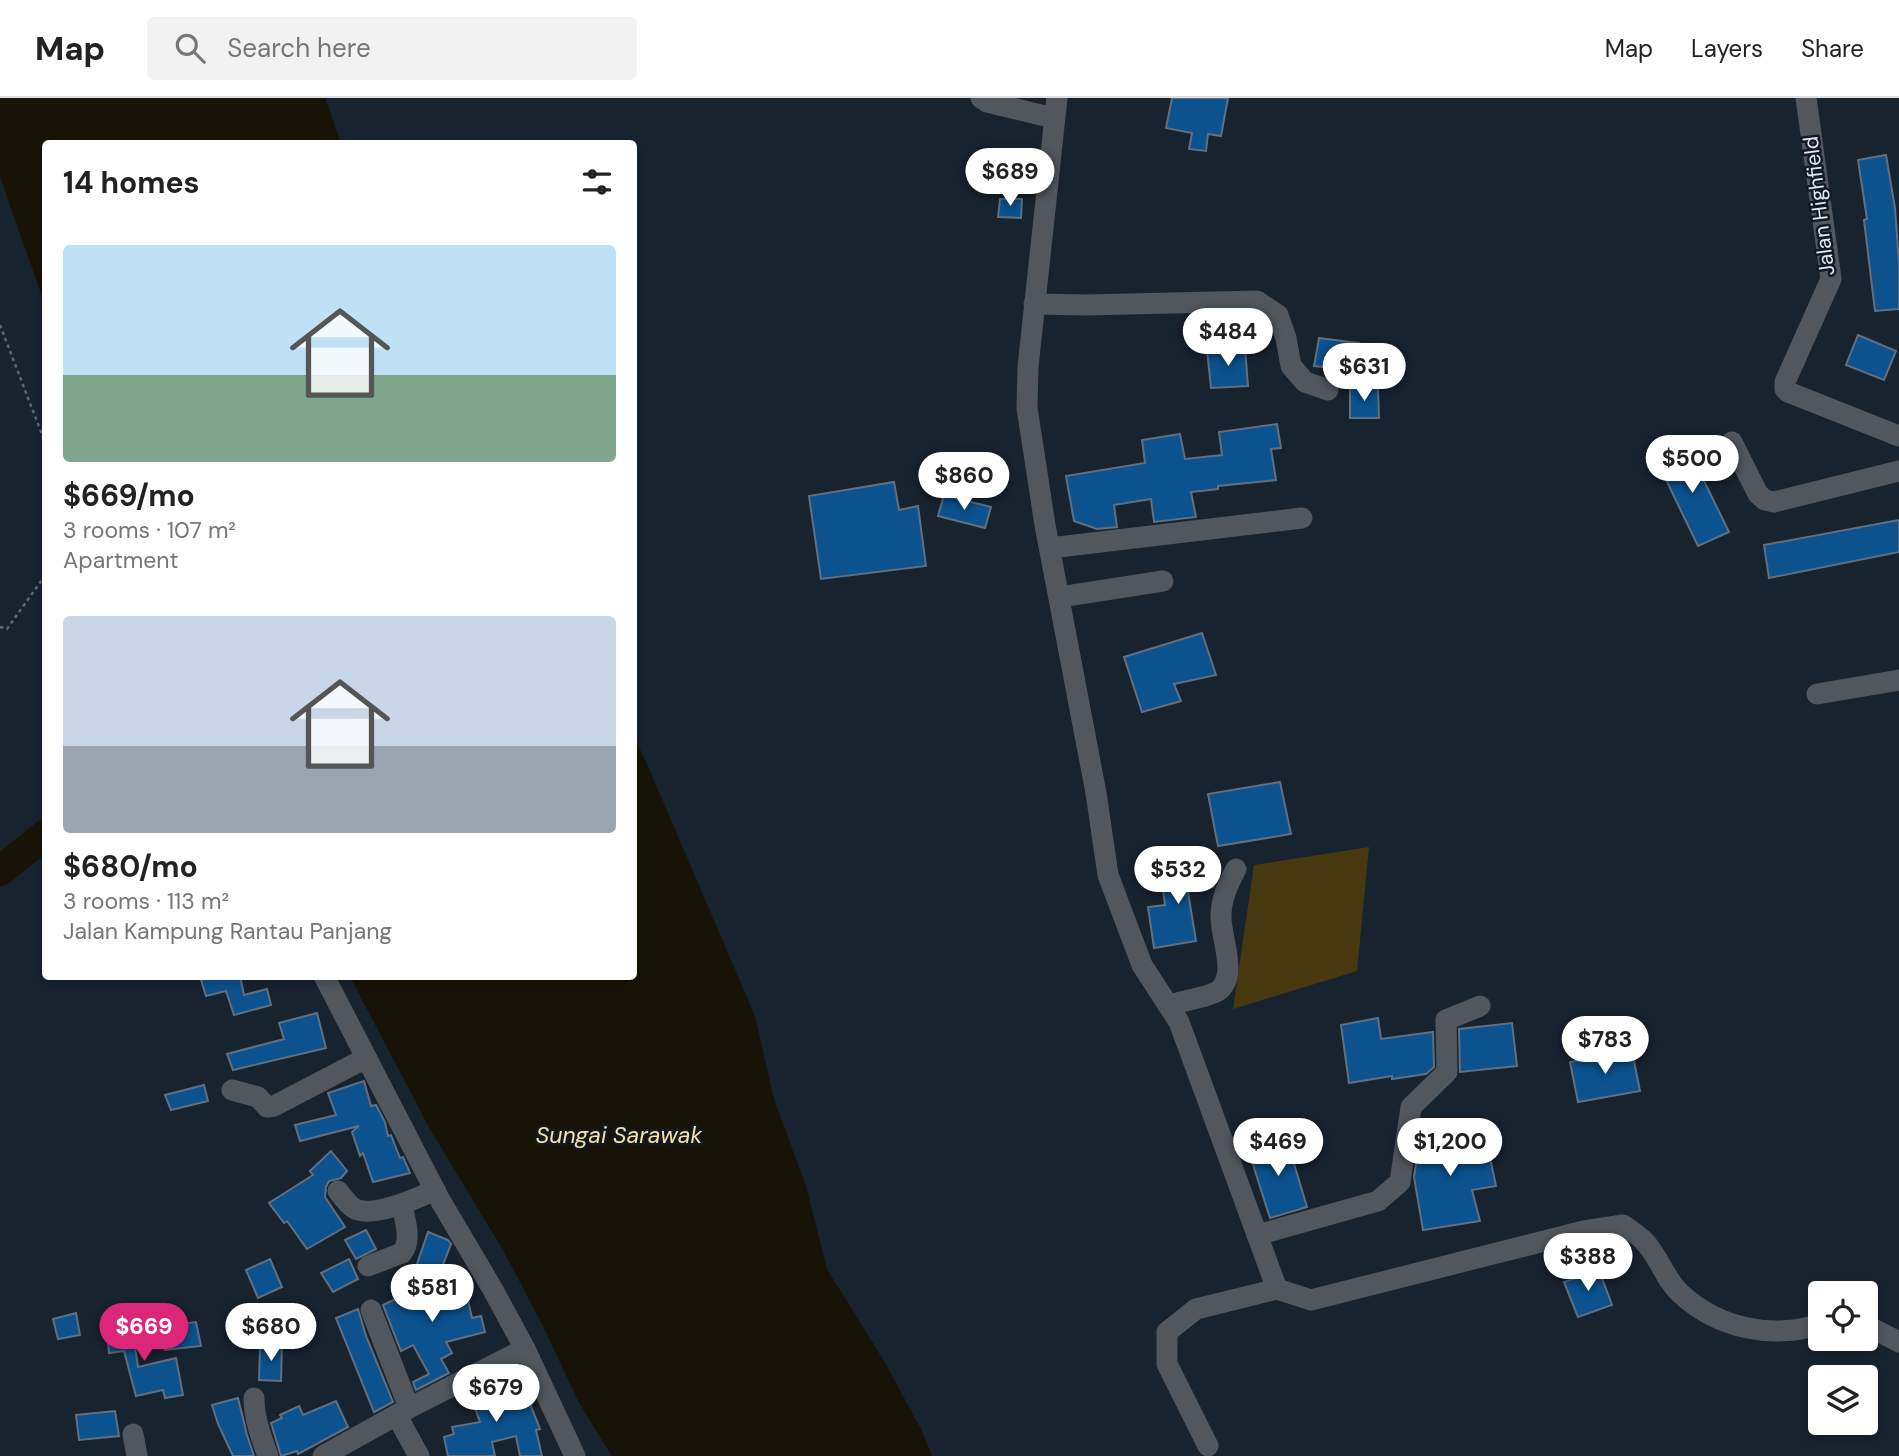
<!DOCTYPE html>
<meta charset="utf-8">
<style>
body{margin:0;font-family:"DM Sans",sans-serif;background:#f2f2f2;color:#222;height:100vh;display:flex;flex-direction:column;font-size:26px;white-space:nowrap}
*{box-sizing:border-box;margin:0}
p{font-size:23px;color:#767676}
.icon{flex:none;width:38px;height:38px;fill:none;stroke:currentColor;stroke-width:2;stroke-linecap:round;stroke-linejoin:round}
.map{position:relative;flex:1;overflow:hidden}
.drawer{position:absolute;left:42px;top:42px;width:595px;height:840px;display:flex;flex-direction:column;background:#fff;border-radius:7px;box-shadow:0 4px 10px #0003}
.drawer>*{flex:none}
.tools{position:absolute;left:1808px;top:1183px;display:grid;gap:14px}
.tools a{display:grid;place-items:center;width:70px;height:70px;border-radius:7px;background:#fff;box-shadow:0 4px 10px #0003;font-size:35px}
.price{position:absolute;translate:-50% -60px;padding:0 16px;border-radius:24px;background:#fff;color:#222;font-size:23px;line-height:46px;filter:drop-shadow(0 2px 4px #0008)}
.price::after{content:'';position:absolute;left:50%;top:42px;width:21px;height:16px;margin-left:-10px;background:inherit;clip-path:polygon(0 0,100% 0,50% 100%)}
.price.current{background:#db2777;color:#fff}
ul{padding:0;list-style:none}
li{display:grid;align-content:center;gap:14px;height:371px;padding:0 21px}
li span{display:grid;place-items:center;height:217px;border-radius:7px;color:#555}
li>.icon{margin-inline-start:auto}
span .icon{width:126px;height:126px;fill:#fffc;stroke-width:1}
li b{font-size:30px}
h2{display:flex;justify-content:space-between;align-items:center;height:84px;padding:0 21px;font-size:30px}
header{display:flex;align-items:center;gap:42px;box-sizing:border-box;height:98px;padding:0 35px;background:#fff;border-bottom:2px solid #e0e0e0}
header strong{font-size:33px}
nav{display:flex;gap:38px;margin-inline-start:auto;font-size:24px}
.search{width:490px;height:63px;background:#f2f2f2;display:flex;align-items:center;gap:18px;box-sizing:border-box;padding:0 24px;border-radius:7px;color:#767676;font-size:26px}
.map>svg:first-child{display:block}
.green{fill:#48380f}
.water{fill:#181307}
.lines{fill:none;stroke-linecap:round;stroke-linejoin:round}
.river{stroke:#181307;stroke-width:30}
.building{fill:#0b528f;stroke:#616f7e;stroke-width:2}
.path{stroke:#5f6974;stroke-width:2.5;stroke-dasharray:3.5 3.5;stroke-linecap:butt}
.minor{stroke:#51575d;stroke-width:21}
.labels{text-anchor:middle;stroke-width:5;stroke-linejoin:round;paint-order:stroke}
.street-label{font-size:21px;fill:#e2e9f2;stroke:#0f1a26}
.water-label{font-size:23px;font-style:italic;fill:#fee19f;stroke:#0f1a26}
</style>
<header>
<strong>Map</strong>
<div class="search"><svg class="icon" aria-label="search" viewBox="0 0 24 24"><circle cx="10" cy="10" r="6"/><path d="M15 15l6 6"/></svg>Search here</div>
<nav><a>Map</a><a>Layers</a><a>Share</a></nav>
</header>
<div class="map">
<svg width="1899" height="1358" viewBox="0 0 1899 1358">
<rect width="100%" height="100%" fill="#182330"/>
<!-- green -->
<polygon class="green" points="1369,749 1357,873 1233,911 1254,767"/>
<!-- water -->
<g class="water">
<polygon points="0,0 325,0 341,45 46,46 45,207 0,79"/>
<polygon points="634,639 647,666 755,918 774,1001 806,1088 827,1171 884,1263 921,1331 932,1358 612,1358 579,1305 543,1228 503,1152 430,1031 350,879 634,878"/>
</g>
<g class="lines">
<!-- river -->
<polyline class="river" points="0,773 46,736"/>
</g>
<!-- building -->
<g class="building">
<polygon points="1172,0 1228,0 1221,38 1208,36 1206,53 1189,51 1192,35 1166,30"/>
<polygon points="1886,57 1895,110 1899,165 1899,211 1875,213 1864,122 1867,121 1858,62"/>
<polygon points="1000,101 1022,101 1021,120 998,119"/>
<polygon points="1858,237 1896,253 1884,282 1846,267"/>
<polygon points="1319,240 1359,245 1352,272 1314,268"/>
<polygon points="1245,249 1248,288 1211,290 1207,252"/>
<polygon points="1378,290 1379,320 1350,320 1350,291"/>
<polygon points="1277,326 1281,350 1271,351 1276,382 1218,388 1218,391 1191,394 1196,419 1154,424 1151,401 1114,407 1117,429 1097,431 1074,423 1066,378 1145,365 1142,342 1180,336 1185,361 1222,357 1219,334"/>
<polygon points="1686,346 1729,434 1698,448 1655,359"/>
<polygon points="894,384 899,412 918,408 926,468 821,481 809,398"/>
<polygon points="944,397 991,409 985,430 938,418"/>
<polygon points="1899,422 1899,454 1769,480 1764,447"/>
<polygon points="1202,535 1216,577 1174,586 1181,603 1142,614 1124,559"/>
<polygon points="1280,684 1291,736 1218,748 1208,696"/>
<polygon points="1214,767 1216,781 1213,789 1188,794 1196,843 1154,850 1148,809 1165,807 1161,776"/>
<polygon points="215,878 240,878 244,897 267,891 271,907 234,917 226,893 206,898 201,882"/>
<polygon points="317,915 326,950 233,972 227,956 284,941 279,925"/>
<polygon points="1378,920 1381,941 1433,934 1434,969 1426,976 1392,981 1392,978 1349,985 1341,927"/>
<polygon points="1512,925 1517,968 1460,974 1459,931"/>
<polygon points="1632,953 1640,993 1578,1004 1570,964"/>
<polygon points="364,983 371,1008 376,1007 385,1024 388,1038 391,1037 400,1060 403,1059 410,1075 373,1084 363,1055 360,1058 352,1034 359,1028 300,1043 295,1027 336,1017 328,995"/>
<polygon points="204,987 208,1003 171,1012 165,997"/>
<polygon points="1453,1026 1458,1045 1486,1041 1496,1088 1472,1092 1480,1123 1423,1132 1414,1079 1418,1052 1425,1051 1421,1032"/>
<polygon points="1286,1039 1307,1109 1270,1120 1248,1051"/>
<polygon points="331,1053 347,1073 341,1080 329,1083 326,1089 325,1099 345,1129 307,1151 287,1123 284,1125 269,1105 313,1077 310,1073"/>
<polygon points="366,1132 376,1151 356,1161 345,1142"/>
<polygon points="428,1134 448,1142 451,1146 439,1177 416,1169"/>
<polygon points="270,1161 282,1189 258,1200 246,1172"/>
<polygon points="349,1161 358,1181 333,1194 321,1175"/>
<polygon points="1599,1172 1612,1207 1578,1219 1564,1184"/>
<polygon points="438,1180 435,1186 459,1180 465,1203 468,1202 472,1220 481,1218 485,1234 446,1244 452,1255 441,1261 449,1275 416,1292 413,1284 429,1276 413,1247 401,1253 383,1207"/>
<polygon points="358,1211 366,1238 393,1304 374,1314 336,1220"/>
<polygon points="76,1215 80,1237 58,1241 53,1221"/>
<polygon points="131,1221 138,1269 176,1260 183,1297 165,1300 163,1292 136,1298 124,1253 109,1255 106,1224"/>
<polygon points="196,1224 201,1248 165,1252 161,1229"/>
<polygon points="273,1245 282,1246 281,1283 259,1282 260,1250"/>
<polygon points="512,1282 521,1305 529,1303 540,1331 536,1332 542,1358 520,1358 516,1338 492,1344 495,1358 448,1358 444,1339 454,1336 452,1329 480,1324 469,1294"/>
<polygon points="238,1300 247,1337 254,1358 233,1358 218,1326 212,1307"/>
<polygon points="336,1303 348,1329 298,1356 297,1353 281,1358 271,1325 282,1320 280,1317 299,1308 303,1317"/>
<polygon points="115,1313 119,1338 79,1342 76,1317"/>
</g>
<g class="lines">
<!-- path -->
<g class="path">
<polyline points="0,227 46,347"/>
<polyline points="0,529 7,531 46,476"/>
</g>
<!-- minor -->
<g class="minor">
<polyline points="981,0 987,4 1054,20"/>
<path d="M1057 0 1028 269 1027 310 1045 427 1096 695 1108 777 1142 867 1179 924 1277 1191 1311 1202 1584 1133 1623 1127C1630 1132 1638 1137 1644 1143 1659 1158 1665 1182 1681 1196 1718 1230 1772 1242 1820 1226"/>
<polyline points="1806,0 1831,181 1785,284 1785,291 1788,294 1899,338"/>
<polyline points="1034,206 1086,207 1257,203 1278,217 1286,240 1291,268 1305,284 1328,292"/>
<polyline points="1732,344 1758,396 1765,402 1774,404 1899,373"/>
<polyline points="1050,450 1302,420"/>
<polyline points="1060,499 1163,483"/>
<polyline points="1817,596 1899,582"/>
<path d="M1170 907C1182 903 1209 899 1218 893 1239 878 1220 839 1221 818 1221 801 1228 786 1236 771"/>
<polyline points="232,992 258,999 267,1009 274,1008 366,960"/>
<path d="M338 1093C343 1099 350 1110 358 1112 377 1118 418 1100 435 1092"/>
<polyline points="1257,1137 1378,1103 1400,1084 1411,1009 1447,974 1446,922 1480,908"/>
<path d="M368 1168 402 1155C412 1142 405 1123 402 1107"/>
<polyline points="371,1212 409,1310"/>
<polyline points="1866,1227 1899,1244"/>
<polyline points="525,1251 575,1358"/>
<path d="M254 1300C254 1320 261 1339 268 1358"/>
<polyline points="397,1318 419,1358"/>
<polyline points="133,1336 137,1358"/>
<polyline points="1208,1348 1167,1266 1167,1234 1196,1211 1277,1191"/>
<polyline points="323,1358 409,1310 525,1251 492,1190 440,1102 324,878"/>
</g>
</g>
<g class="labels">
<!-- street labels -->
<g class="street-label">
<text transform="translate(1819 108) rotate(-97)" y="7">Jalan Highfield</text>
</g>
<!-- water labels -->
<g class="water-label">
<text x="619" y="1045">Sungai Sarawak</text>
</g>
</g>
</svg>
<div class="tools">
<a><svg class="icon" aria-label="locate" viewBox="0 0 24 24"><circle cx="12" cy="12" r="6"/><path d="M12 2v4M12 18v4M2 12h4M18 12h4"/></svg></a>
<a><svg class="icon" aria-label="layers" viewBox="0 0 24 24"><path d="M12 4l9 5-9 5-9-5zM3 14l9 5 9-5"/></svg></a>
</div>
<b class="price" style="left:1010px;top:110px">$689</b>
<b class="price" style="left:1228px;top:270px">$484</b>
<b class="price" style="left:1364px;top:305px">$631</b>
<b class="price" style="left:1692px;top:397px">$500</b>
<b class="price" style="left:964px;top:414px">$860</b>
<b class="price" style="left:1178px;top:808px">$532</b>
<b class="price" style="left:1605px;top:978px">$783</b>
<b class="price" style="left:1278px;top:1080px">$469</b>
<b class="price" style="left:1450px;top:1080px">$1,200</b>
<b class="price" style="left:1588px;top:1195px">$388</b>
<b class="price" style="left:432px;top:1226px">$581</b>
<b class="price current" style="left:144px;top:1265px">$669</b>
<b class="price" style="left:271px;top:1265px">$680</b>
<b class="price" style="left:496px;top:1326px">$679</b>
<section class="drawer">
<h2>14 homes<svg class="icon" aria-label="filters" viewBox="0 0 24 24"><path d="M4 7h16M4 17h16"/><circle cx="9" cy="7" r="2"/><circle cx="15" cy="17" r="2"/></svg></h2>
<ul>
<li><span style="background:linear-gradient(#bfe0f5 60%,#7fa58c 0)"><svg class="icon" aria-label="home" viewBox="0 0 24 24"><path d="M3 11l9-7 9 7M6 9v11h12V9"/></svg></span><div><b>$669/mo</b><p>3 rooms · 107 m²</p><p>Apartment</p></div></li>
<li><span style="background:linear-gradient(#c9d6e8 60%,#9aa5b1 0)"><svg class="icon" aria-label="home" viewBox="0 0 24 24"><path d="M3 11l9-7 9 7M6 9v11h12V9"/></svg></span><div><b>$680/mo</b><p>3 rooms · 113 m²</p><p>Jalan Kampung Rantau Panjang</p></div></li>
</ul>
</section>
</div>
